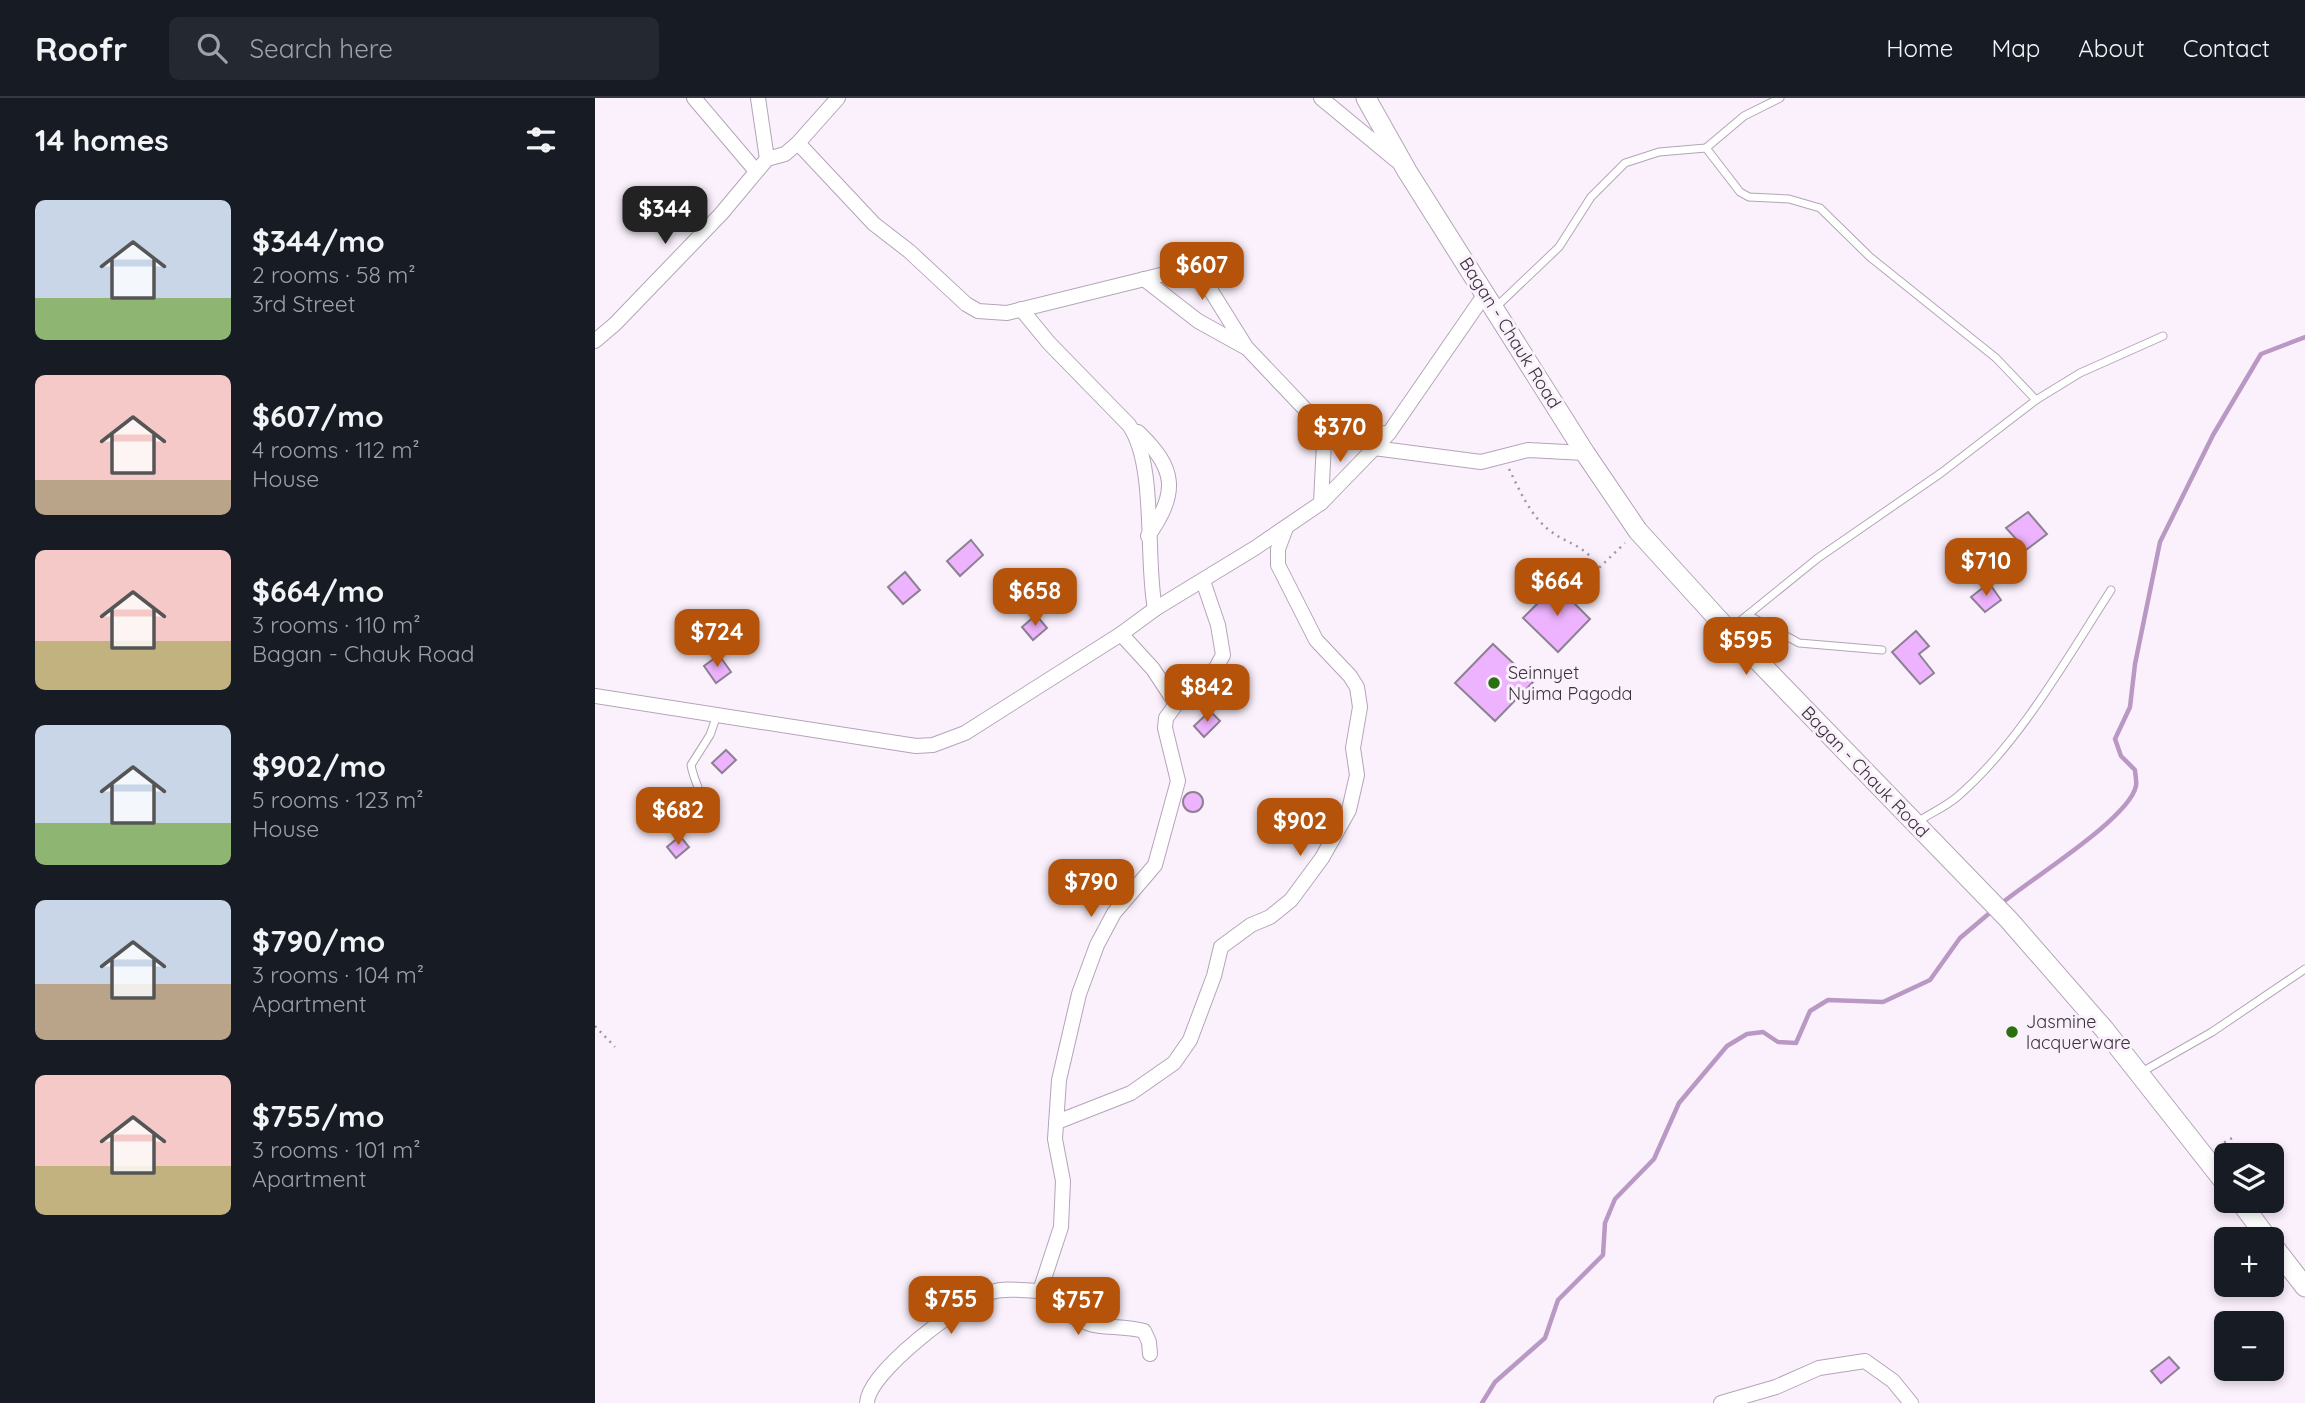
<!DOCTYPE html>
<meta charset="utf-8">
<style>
body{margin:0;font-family:Quicksand,sans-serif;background:#242831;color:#f1f3f6;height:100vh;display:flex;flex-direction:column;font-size:26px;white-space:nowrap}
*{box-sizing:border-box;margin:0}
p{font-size:23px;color:#9ea1a6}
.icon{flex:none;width:38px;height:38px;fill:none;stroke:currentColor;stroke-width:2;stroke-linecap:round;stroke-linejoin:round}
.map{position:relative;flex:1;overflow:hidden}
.sheet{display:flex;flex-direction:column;background:#171b24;width:595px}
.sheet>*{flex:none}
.tools{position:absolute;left:1619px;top:1045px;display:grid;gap:14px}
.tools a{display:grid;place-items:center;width:70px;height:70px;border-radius:10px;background:#171b24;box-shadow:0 4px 10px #0003;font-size:35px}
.price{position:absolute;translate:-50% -60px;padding:0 16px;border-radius:14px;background:#b45309;color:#fff;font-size:23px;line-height:46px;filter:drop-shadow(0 2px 4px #0008)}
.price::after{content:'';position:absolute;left:50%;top:42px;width:21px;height:16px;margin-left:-10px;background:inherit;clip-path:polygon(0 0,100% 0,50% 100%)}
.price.selected{background:#222;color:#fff}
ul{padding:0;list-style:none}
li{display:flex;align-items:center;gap:21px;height:175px;padding:0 35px}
li span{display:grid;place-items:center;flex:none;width:196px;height:140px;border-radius:10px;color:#555}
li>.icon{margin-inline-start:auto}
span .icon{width:84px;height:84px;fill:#fffc;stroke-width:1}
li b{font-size:30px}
h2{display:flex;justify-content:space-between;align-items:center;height:84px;padding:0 35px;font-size:30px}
header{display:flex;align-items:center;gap:42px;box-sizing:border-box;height:98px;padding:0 35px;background:#171b24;border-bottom:2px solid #363941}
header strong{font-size:33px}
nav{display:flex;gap:38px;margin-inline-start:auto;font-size:24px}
.search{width:490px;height:63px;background:#242831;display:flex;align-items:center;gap:18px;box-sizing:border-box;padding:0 24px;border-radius:10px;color:#9ea1a6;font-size:26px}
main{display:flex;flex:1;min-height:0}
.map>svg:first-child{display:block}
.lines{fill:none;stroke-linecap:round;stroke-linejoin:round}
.stream{stroke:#ba98c4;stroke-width:4.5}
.building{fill:#eeb3fe;stroke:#8d8091;stroke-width:2}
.lane-casing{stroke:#b3a5b7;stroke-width:9}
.street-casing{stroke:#b3a5b7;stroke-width:16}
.secondary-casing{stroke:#b3a5b7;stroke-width:21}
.path{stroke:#9e96a0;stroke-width:2.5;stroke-dasharray:2 5;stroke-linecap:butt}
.lane{stroke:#fff;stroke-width:7}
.street{stroke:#fff;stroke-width:14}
.secondary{stroke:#fff;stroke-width:19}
.poi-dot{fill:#2a700e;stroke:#fbf1fd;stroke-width:2.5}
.labels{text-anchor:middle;stroke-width:6;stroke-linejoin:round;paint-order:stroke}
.street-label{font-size:18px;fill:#383239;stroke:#fbf1fd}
.poi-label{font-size:18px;fill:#383239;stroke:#fbf1fd;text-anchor:start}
</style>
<header>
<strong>Roofr</strong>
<div class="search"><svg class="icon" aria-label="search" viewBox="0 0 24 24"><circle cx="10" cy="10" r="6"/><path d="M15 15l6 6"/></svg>Search here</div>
<nav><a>Home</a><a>Map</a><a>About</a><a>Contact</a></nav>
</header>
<main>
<section class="sheet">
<h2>14 homes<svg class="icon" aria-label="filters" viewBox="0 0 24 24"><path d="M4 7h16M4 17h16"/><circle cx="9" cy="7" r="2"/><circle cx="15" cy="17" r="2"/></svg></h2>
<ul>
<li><span style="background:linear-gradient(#c9d6e8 70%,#8fb573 0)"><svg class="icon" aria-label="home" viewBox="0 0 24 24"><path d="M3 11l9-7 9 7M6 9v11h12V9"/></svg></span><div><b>$344/mo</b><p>2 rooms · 58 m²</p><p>3rd Street</p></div></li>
<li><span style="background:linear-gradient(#f6c9c9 75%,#b9a48a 0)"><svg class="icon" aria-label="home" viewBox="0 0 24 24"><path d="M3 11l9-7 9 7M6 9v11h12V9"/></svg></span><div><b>$607/mo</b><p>4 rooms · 112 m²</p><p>House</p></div></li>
<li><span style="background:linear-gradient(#f6c9c9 65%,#c2b280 0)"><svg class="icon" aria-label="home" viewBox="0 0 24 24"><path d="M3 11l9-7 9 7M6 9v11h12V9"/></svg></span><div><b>$664/mo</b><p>3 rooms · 110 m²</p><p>Bagan - Chauk Road</p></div></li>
<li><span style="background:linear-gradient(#c9d6e8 70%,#8fb573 0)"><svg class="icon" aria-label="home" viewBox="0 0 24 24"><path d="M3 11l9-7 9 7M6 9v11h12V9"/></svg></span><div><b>$902/mo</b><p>5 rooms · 123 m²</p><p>House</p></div></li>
<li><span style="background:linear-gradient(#c9d6e8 60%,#b9a48a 0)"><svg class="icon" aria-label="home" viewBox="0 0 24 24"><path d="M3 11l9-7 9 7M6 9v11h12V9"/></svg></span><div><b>$790/mo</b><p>3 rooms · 104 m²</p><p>Apartment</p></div></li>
<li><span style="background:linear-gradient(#f6c9c9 65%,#c2b280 0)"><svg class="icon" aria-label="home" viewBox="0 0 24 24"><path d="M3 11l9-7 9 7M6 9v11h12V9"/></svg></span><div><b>$755/mo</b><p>3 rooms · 101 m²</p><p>Apartment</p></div></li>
</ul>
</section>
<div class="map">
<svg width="1710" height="1305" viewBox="0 0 1710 1305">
<rect width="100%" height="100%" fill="#fbf1fd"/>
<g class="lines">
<!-- stream -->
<g class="stream">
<path d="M1407 805C1434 782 1534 721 1541 688 1542 683 1540 676 1540 672L1526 658 1520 641 1535 609 1540 566 1565 444 1618 337 1666 256 1710 239"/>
<polyline points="887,1305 900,1284 950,1240 963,1202 1008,1157 1010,1125 1020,1101 1059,1061 1084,1005 1132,948 1152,936 1168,934 1183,944 1201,945 1215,913 1233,902 1288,904 1335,882 1365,840 1397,813"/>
</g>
</g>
<!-- building -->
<g class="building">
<polygon points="1433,414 1452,436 1431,452 1411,430"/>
<polygon points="376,442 388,457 365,478 352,463"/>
<polygon points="310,474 325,492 308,506 293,489"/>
<polygon points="1394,485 1406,502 1390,514 1376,499"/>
<polygon points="961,487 995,521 963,554 928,520"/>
<polygon points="441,517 452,530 438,542 427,529"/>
<polygon points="1321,533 1334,548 1324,556 1339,575 1325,586 1297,554"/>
<polygon points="898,546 938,584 900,623 860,585"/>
<polygon points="124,557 136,574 121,585 109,568"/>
<polygon points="615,613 625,623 609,639 599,628"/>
<polygon points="131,652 141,662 127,675 117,665"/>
<circle cx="598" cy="704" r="10"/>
<polygon points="85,738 94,749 81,760 72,749"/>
<polygon points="1574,1259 1584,1270 1566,1285 1556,1273"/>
</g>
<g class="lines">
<!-- lane casing -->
<g class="lane-casing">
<g id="lane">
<polyline points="1111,50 1145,94 1154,99 1194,101 1225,110 1275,159 1401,260 1441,302"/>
<polyline points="900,210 964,149 996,99 1030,65 1064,54 1111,50 1149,18 1185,0"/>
<polyline points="1153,517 1204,545 1287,552"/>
<polyline points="1134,532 1223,460 1346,375 1441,302 1485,275 1568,238"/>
<path d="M108 717C110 698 99 685 96 667L115 637 122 617"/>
<path d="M1321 725C1335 715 1349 710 1362 699 1424 646 1472 560 1516 492"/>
<polyline points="1545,975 1617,934 1710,871"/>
</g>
</g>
<!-- street casing -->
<g class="street-casing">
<g id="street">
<polyline points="99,0 161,73"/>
<polyline points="163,0 172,61"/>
<polyline points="726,0 801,62"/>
<polyline points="203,45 279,126 314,153 371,206 383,213 412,215 586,172 599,175 613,188 651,249 727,329 757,336 794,335"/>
<polyline points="549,181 603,223 650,249"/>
<path d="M426 211 454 245 534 327C562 367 550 459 560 511"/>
<polyline points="0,243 20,226 126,116 172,61 190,56 203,45 243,0"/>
<path d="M543 334C582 371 583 395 553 438"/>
<polyline points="779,350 886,364 933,352 990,355"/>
<polyline points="726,405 729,344 727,329"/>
<polyline points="526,536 558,571 581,606"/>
<polyline points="0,598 321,648 338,647 370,635 526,536 560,511 660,450 726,405 794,335 890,196"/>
<polyline points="462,1024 536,995 579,965 595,942 619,878 626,849 656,827 675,819 696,802 727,760 754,712 762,677 758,650 765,609 762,589 755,578 721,542 683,467 683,451 691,430"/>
<polyline points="445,1193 466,1129 468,1083 460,1041 464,982 484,896 502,847 519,815 560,767 583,683 570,630 571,620 585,601 621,570 628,557 623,527 608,483"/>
<path d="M445 1193C456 1207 478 1220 495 1226 508 1230 531 1228 549 1233L554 1244 555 1256"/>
<path d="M272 1305C273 1274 367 1203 397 1194 411 1189 430 1193 445 1193"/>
<polyline points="1126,1305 1181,1289 1224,1270 1270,1263 1298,1283 1316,1305"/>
</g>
</g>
<!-- secondary casing -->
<g class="secondary-casing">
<g id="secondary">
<polyline points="771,0 812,73 990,355 1043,433 1134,533 1414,822 1509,931 1631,1086"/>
<polyline points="1644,1102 1673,1141"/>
<polyline points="1676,1145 1710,1189"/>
</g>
</g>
<!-- path -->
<g class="path">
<path d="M914 371C925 393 935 417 954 432 969 444 982 445 996 459"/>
<polyline points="984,489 1030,445"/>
<polyline points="0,928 20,949"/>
<polyline points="1623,1048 1637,1040"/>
</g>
<!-- lane -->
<use href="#lane" class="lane"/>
<!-- street -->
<use href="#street" class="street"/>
<!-- secondary -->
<use href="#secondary" class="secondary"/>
</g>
<!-- markers -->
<g class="poi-dot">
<circle cx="899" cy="585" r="7"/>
<circle cx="1417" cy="934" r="7"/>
</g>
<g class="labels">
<!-- street labels -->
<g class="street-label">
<text transform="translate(915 235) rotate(58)" y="6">Bagan - Chauk Road</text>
<text transform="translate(1270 674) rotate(46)" y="6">Bagan - Chauk Road</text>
</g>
<!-- poi labels -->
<g class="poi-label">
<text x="913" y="581">Seinnyet<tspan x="913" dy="21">Nyima Pagoda</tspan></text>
<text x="1431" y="930">Jasmine<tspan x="1431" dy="21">lacquerware</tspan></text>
</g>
</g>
</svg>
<div class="tools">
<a><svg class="icon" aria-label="layers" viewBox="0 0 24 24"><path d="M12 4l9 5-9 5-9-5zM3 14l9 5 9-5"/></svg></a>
<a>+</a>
<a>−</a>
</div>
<b class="price selected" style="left:70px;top:148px">$344</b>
<b class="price" style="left:607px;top:204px">$607</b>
<b class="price" style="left:745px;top:366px">$370</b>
<b class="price" style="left:1391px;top:500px">$710</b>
<b class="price" style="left:962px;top:520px">$664</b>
<b class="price" style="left:440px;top:530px">$658</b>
<b class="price" style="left:122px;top:571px">$724</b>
<b class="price" style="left:1151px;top:579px">$595</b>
<b class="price" style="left:612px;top:626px">$842</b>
<b class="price" style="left:83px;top:749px">$682</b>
<b class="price" style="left:705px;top:760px">$902</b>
<b class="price" style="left:496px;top:821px">$790</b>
<b class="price" style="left:356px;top:1238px">$755</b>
<b class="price" style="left:483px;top:1239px">$757</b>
</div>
</main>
